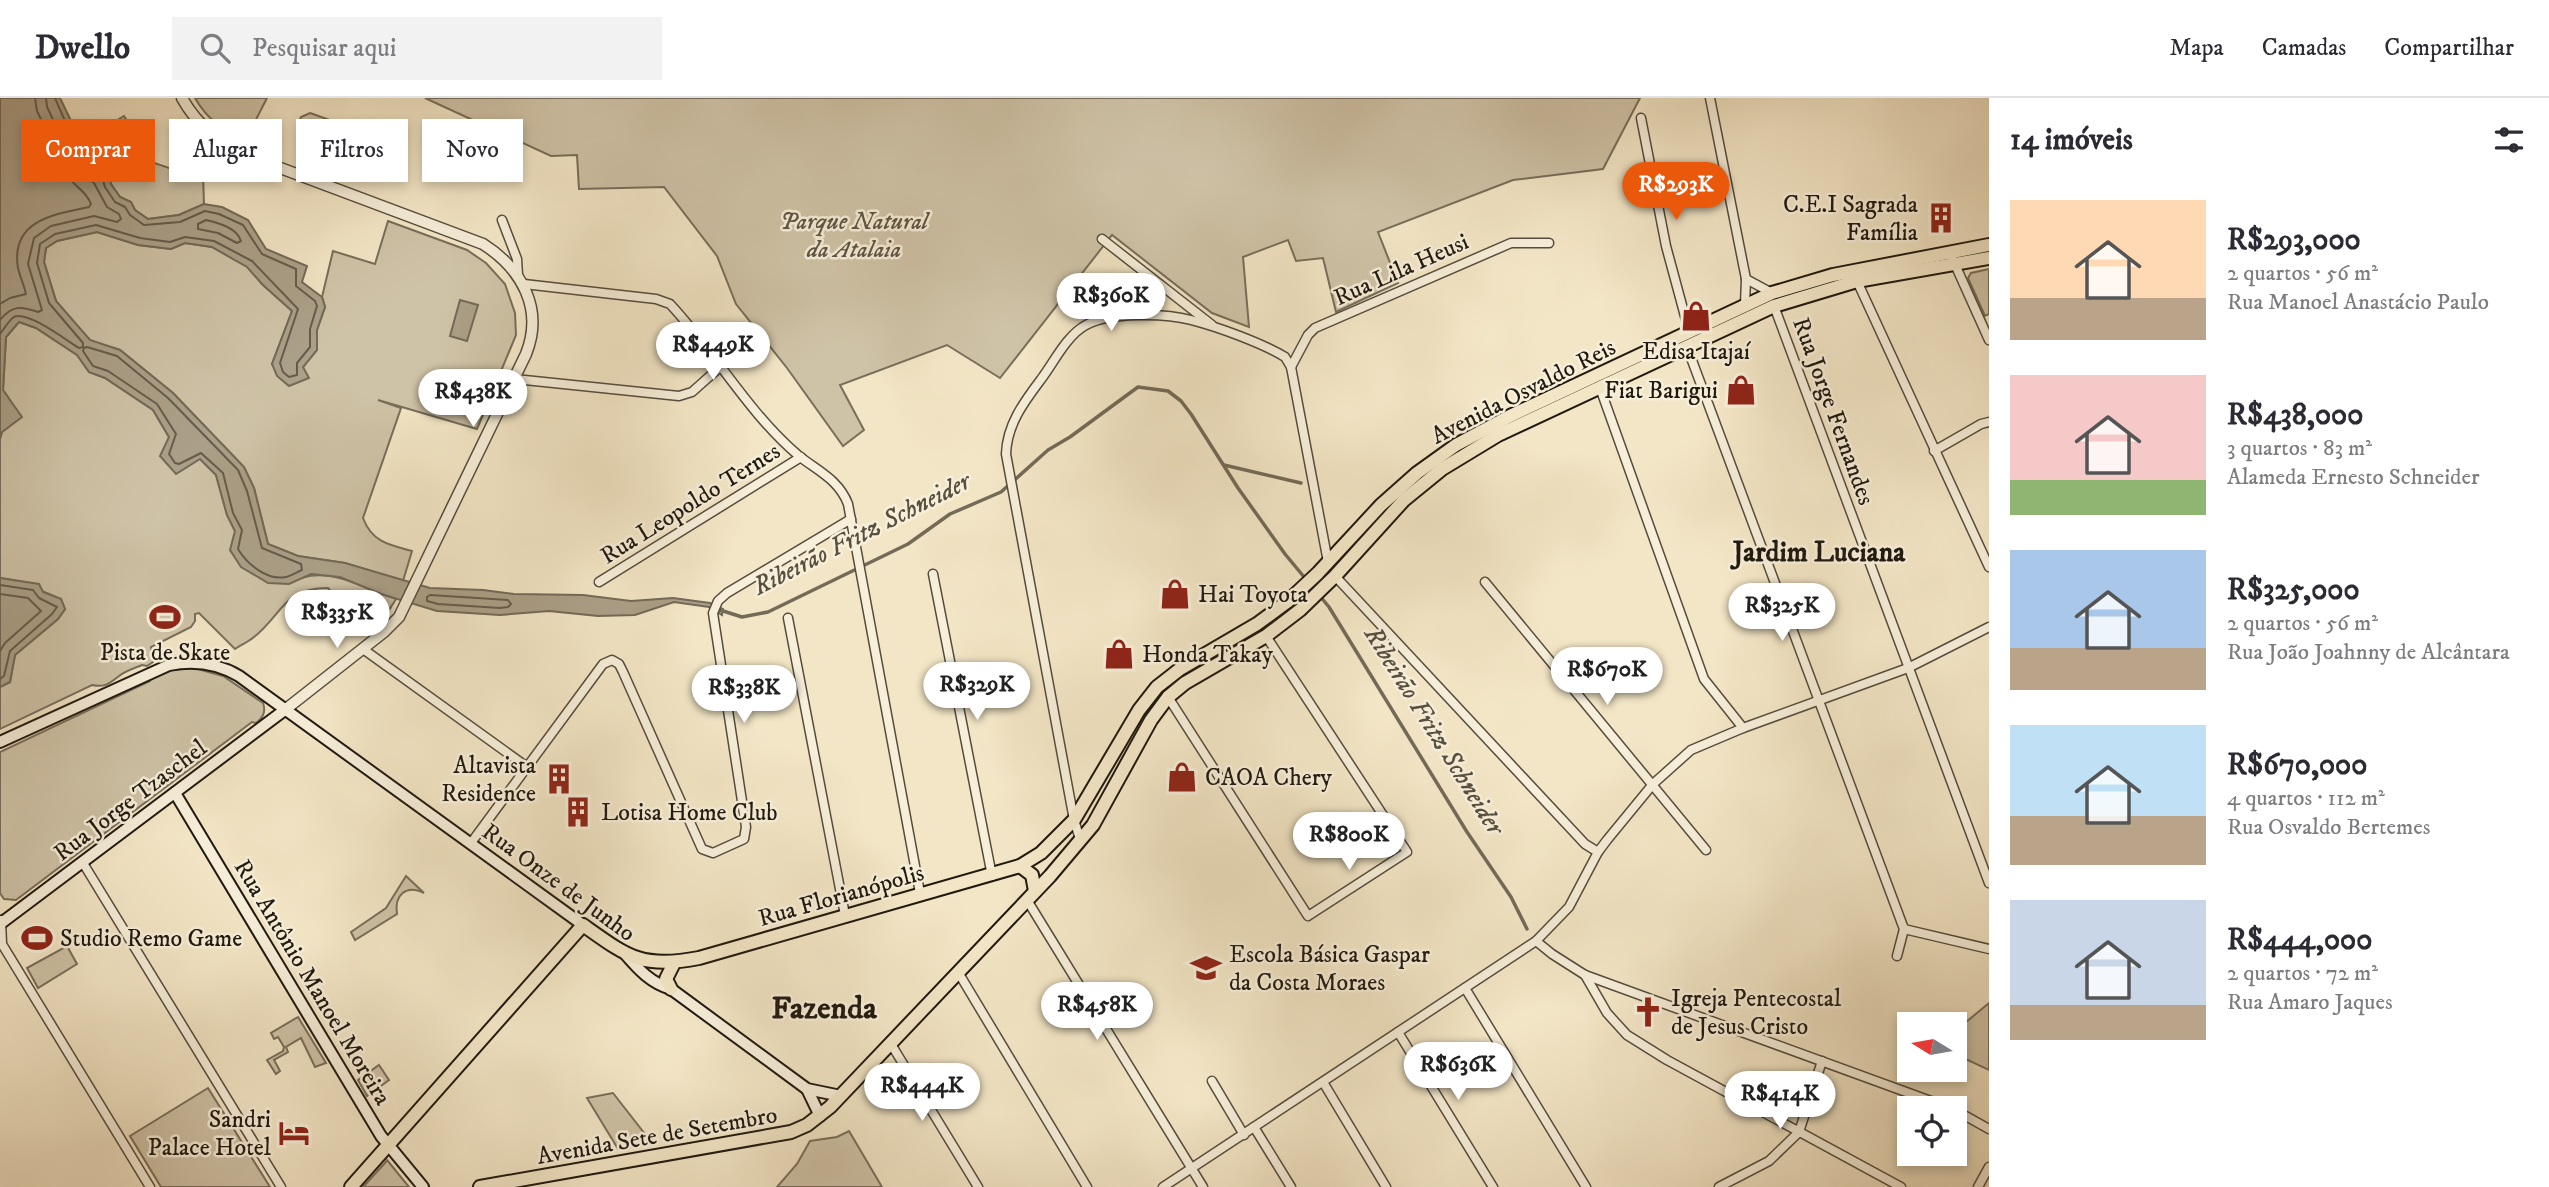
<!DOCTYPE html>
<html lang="pt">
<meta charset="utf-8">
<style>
body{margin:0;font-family:"IM FELL DW Pica",serif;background:#f2f2f3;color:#2b2b33;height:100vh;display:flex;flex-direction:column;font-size:26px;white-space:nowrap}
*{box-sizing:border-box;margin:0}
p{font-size:23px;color:#7c7c81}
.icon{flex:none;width:38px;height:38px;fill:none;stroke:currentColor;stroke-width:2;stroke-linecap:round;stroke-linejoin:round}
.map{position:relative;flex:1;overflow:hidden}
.drawer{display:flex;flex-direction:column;background:#fff;width:560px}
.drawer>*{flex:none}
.guide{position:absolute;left:21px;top:21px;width:665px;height:63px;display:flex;gap:14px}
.needle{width:46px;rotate:281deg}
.buttons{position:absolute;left:1897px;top:914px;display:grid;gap:14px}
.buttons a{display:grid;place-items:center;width:70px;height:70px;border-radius:0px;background:#fff;box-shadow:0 4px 10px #0003;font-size:35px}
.price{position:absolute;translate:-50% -60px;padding:0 16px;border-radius:24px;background:#fff;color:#222;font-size:23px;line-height:46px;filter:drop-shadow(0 2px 4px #0008)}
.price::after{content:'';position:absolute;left:50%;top:42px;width:21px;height:16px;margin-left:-10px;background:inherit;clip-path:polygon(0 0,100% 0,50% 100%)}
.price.selected{background:#ea580c;color:#fff}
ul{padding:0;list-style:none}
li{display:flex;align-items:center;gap:21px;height:175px;padding:0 21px}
li span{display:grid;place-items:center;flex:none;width:196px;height:140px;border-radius:0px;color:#555}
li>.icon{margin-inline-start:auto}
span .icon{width:84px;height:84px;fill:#fffc;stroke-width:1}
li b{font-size:30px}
h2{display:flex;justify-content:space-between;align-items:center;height:84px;padding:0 21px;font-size:30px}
.tag{padding:0 24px;border-radius:0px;background:#fff;box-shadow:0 4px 10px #0003;font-size:24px;line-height:63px}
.tag.selected{background:#ea580c;color:#fff}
header{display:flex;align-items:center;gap:42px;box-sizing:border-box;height:98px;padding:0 35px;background:#fff;border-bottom:2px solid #e1e1e2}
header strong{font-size:33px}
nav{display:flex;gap:38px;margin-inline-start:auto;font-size:24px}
.search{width:490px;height:63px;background:#f2f2f3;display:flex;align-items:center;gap:18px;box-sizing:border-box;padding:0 24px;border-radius:0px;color:#7c7c81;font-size:26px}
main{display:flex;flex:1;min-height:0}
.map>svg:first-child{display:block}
.green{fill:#cfc3a7;stroke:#786e5b;stroke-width:2}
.water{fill:#aba088;stroke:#736a58;stroke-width:2}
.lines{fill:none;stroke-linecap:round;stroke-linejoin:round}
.shore{stroke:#665c4c;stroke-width:2}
.stream{stroke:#736a58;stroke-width:3.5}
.minor-casing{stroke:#554c3d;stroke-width:11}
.tertiary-casing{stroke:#554c3d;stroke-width:13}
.secondary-casing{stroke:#20190f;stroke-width:14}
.primary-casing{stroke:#20190f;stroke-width:16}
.minor{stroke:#f7efda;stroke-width:8}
.tertiary{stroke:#f7efda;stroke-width:10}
.secondary{stroke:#f7efda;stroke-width:10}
.primary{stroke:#f3e6c6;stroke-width:12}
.labels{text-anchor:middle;stroke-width:5;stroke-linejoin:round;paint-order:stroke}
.poi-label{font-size:24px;fill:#20190f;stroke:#f7efda;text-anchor:start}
.park-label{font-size:24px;font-style:italic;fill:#5d5444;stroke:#f7efda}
.street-label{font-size:24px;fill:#20190f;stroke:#f7efda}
.water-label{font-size:26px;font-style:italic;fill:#584f3f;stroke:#f7efda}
.quarter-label{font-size:28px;font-weight:bold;fill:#20190f;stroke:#f7efda}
.district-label{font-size:32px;font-weight:bold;fill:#20190f;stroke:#f7efda}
</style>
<header>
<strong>Dwello</strong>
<div class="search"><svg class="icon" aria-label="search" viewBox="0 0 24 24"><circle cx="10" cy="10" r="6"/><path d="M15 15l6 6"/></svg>Pesquisar aqui</div>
<nav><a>Mapa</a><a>Camadas</a><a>Compartilhar</a></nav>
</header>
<main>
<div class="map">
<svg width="1989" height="1089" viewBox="0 0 1989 1089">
<rect width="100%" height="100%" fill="#f3e6c6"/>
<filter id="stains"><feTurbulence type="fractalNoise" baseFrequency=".00286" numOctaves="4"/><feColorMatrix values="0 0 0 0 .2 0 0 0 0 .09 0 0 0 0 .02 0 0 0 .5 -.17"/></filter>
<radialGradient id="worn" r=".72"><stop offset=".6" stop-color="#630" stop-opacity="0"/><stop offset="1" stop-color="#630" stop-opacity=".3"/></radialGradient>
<!-- green -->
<g class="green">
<path d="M195 0H267L246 41C223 33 207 21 195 0Z"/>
<polygon points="425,0 1640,0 1603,71 1513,82 1378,134 1398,185 1336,214 1323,160 1296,163 1288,142 1243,159 1249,229 1212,215 1112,137 1000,280 947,247 840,287 864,332 843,348 787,270 736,206 717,158 664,89 579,91 577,57 551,58"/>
<path d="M310 15 389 43 394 48 381 67 373 66 355 72 344 67C338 52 335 56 322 51 315 48 307 43 300 39L298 26 301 19Z"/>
<polygon points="124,18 154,65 178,73 195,65 203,76 204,106 179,117 148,121 135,112 131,104 120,99 111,86 107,69 93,68 81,44"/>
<path d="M388 123 467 152 486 165 505 186 515 215 516 237 477 331 378 302 401 310 363 420C372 444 389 447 412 453L403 483 345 465 298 458 268 446 254 390 244 369 173 295 120 252 90 243 56 203 44 164 46 150 57 143 97 134 138 147 171 151 185 145 212 149 248 169 262 186 292 213 272 266 303 269 317 252V232L325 209 322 199 333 153 375 166Z"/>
<polygon points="1989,171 1989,216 1985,218 1968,180 1971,175"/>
<path d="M19 224 36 230 77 257 89 274 105 280 153 312 169 339 200 361 216 377 227 417 235 433 288 486C324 464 361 489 396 501L384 520 368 535 328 490C283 490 283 516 254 539 248 544 241 547 235 551L199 515 195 516V523L191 529 151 549 153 564 147 568 142 567C135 570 125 573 119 578 110 585 105 590 92 587L0 631V589L10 584 15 557 58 521 65 511 61 501 18 483 0 480V341L2 334 21 319 3 292 6 239Z"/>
<path d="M194 570 223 578 263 605C266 613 263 620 256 625L252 624 16 802 4 801 0 795V654L150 583 151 579 172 572Z"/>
<path d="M406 778 424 795C406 786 394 797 397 816L355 842 351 834 386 810Z"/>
<polygon points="67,848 77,866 38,890 27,870"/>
<polygon points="1989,905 1989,972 1955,956 1955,930 1960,929"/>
<polygon points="298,919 326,965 315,969 301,940 286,949 288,954 274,962 280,973 276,976 267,962 283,953 284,949 278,939 274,941 271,935"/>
<polygon points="379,967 389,982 367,998 358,982"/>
<polygon points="208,990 270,1089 161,1089 130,1038"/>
<polygon points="613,995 652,1045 618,1051 587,1000"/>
<polygon points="849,1033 882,1089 777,1089 797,1066 810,1043 837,1039"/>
<polygon points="387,1062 409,1089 363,1089 384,1066"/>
</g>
<!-- water -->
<g class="water">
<polygon points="0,0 60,0 93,68 107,68 111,86 120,99 131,104 135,112 148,121 179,117 204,106 222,109 248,122 266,151 307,168 302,184 322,199 325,209 317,232 317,252 303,269 309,280 289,288 277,278 272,266 292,213 262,186 247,169 212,149 185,145 171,151 138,147 97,134 57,143 46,150 44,164 56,203 90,242 120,252 173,295 244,369 254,390 268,446 298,458 345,465 430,490 483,492 514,496 583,497 631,503 673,500 710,505 723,511 722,517 709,509 674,504 635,517 598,518 549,513 500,517 437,513 381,496 340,479 311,476 289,486 268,485 241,469 230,452 235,433 227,417 216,377 200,361 176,376 160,358 169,339 153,312 105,280 89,274 77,257 36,230 19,224 6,239 3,292 22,319 2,334 0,341"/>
<polygon points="460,202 478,207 467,243 450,238"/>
<polygon points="0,480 39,486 43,494 61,501 65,511 58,521 15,557 10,584 0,589"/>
</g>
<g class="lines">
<!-- shore -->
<g class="shore">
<path d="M206 122C219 125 237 130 241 143L237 145 218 135 198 131V126Z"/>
<path d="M0 206 10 200 26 196C24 187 20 179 18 170 10 122 55 116 89 109L91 106C85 91 77 92 69 79L37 13 35 0"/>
<path d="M0 222C12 207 21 208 38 214L42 212 28 166 34 140 51 128 94 118 117 124 121 121 119 116 107 109 94 85 79 76 47 9 46 0"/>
<path d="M0 236C4 231 9 222 14 219 27 212 67 243 79 250L83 249V245L49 205 37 165 40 146 55 136 96 127 140 140 170 144 185 139 214 143 252 163 298 211 280 265 283 274 289 279 297 277V265L310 249V231L317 208 315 203 296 188V171L262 156 243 127 219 116 205 113 180 124 144 127 130 117 125 109 115 104 105 89 101 76 86 71 55 0"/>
<path d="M87 249 117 258 168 300 238 372 247 393 262 450 301 466 302 472C297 474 291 478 286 479 267 483 247 466 238 451L242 432 233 415 223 375 201 355 179 366 175 365 169 356 176 336 157 306 108 273 93 268 83 253 84 250Z"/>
<polyline points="0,487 33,492 39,500 57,509 52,516 10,553 4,578 0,581"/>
<polyline points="0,496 28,500 41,513 5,545 0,553"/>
<polygon points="430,497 508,502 511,506 508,509 500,510 438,506 427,503 427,499"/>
</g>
<!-- stream -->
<g class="stream">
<polyline points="1224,367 1301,385"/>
<polyline points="720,512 742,519 768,514 908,446 950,416 1001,394 1048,352 1070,339 1138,289 1168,293 1181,303 1191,316 1238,390 1285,456 1329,509 1467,734 1511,799 1527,831"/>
</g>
<!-- minor casing -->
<g class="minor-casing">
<g id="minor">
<polyline points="1710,0 1746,181 1745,206"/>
<polyline points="1641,20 1666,148 1689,233"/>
<polyline points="502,122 517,161 518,177"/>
<polyline points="1102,141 1212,227"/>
<polyline points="1953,162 1989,242"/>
<polyline points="1746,181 1772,195"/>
<polyline points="1857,183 1989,469"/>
<path d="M524 186 656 201 670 206C715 254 748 315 799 358 818 373 839 382 848 406L920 795"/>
<polyline points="1774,208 1989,785"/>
<polyline points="1687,249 1904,831 1897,858"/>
<polyline points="1291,269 1308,237 1315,230 1511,145 1549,145"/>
<polyline points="515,281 679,298 692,294 720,269"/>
<polyline points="1600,290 1704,581 1743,630"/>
<polyline points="1934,353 1981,326 1989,324"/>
<polyline points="933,476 992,778"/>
<polyline points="1335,478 1585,746 1598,754"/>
<polyline points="599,484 801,359"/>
<polyline points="1485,484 1706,752"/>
<polyline points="788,520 845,817"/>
<polyline points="363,551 527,669"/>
<polyline points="1168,599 1308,818 1407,754 1266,538"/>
<path d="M1080 741 1074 722 1006 356C1007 326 1024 304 1042 280 1054 264 1067 237 1086 227 1109 214 1165 215 1191 222 1218 229 1262 245 1285 259L1291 269 1328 464"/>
<polyline points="471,745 603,566 612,562 619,566 623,574 702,751 713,755 744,741 746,729 713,515 718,503 727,495 851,421"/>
<polyline points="83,765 281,1089"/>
<polyline points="1027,802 1203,1089"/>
<polyline points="1,822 2,846 150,1089"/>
<polyline points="1904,831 1989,851"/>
<polyline points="1536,843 1552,856 1585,877 1950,1010"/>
<polyline points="958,874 1087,1089"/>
<polyline points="1585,877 1607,915 1627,937 1667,962 1901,1089"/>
<polyline points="1465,890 1586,1089"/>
<polyline points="1398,934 1493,1089"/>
<polyline points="891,946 978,1089"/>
<polyline points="1212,983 1244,1037"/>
<polyline points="1323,984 1386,1089"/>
<polyline points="1955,1012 1989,1031"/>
<polyline points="1254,1029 1291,1089"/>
<polyline points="1163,1089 1536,843 1569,809 1598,754 1607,742 1653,686 1691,652 1743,630 1908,570 1989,529"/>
<polyline points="1719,1089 1769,1063 1799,1034 1822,963"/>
<polyline points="1978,1089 1989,1069"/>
</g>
</g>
<!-- tertiary casing -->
<g class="tertiary-casing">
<path id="tertiary" d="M182 0C196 25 218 44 243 56L483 146C522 171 544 211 526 256L399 519 384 534 286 611"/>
</g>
<!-- secondary casing -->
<g class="secondary-casing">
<g id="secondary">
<path d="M0 644 169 567C194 562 217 565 239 578L583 827"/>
<polyline points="175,695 381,1038 423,1089"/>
<polyline points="0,826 286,611"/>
<path d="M626 857C639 872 651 885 671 891L807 991 841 998"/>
<polyline points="807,991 820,1018"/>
</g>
</g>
<!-- primary casing -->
<g class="primary-casing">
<g id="primary">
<polyline points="1020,768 1032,777 1035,793"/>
<polyline points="671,891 666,881 674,865"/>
<path d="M351 1089 583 827C628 859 642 871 699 860L1020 768 1041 755 1074 722 1139 612 1157 589 1180 571 1257 526 1287 504 1318 475 1381 407 1417 375 1456 347 1510 318 1772 195 1833 177 1989 147"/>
<polyline points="480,1089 791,1034 807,1027 830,1009 1050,778 1093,727 1151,622 1168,599 1185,585 1266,538 1300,512 1335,478 1404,402 1442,371 1498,337 1774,208 1857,183 1989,160"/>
</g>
</g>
<!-- minor -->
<use href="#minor" class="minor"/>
<!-- tertiary -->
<use href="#tertiary" class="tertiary"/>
<!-- secondary -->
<use href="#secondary" class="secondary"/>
<!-- primary -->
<use href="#primary" class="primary"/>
</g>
<!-- icons -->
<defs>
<g id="building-bare" transform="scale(2.415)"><path d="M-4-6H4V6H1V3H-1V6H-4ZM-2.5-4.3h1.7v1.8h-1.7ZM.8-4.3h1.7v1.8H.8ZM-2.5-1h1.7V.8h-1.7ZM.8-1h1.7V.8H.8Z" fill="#8f2418" stroke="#f7efda" stroke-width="2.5" paint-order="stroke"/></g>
<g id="shop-bare" transform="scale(2.415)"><path d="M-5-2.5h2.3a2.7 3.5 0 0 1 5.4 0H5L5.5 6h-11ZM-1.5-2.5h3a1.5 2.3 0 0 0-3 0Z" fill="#8f2418" stroke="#f7efda" stroke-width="2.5" paint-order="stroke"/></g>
<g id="stadium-bare" transform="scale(2.415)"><path d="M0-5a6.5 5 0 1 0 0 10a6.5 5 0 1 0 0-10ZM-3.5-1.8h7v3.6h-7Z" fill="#8f2418" stroke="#f7efda" stroke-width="2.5" paint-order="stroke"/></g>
<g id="school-bare" transform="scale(2.415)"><path d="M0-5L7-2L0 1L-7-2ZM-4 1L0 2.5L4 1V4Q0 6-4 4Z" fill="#8f2418" stroke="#f7efda" stroke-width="2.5" paint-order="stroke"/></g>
<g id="church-bare" transform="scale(2.415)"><path d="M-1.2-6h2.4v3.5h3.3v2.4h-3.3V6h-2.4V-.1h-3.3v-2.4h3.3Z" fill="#8f2418" stroke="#f7efda" stroke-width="2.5" paint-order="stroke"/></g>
<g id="hotel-bare" transform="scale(2.415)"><path d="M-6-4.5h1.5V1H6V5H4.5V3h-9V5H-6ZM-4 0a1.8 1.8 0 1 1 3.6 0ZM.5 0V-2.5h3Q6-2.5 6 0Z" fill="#8f2418" stroke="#f7efda" stroke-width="2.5" paint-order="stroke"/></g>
</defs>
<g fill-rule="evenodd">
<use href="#building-bare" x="1941" y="120"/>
<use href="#shop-bare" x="1696" y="218"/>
<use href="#shop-bare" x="1741" y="292"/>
<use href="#shop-bare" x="1175" y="496"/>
<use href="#stadium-bare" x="165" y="519"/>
<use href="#shop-bare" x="1119" y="556"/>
<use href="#shop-bare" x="1182" y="679"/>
<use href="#building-bare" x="559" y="681"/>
<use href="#building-bare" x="578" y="714"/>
<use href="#stadium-bare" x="37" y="840"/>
<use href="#school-bare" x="1206" y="870"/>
<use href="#church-bare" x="1648" y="914"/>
<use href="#hotel-bare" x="294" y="1035"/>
</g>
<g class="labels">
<!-- poi labels -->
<g class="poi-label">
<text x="1918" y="114" text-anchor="end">C.E.I Sagrada<tspan x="1918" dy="28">Família</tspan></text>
<text x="1696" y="261" text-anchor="middle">Edisa Itajaí</text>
<text x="1718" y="300" text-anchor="end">Fiat Barigui</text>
<text x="1198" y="504">Hai Toyota</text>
<text x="165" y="562" text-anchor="middle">Pista de Skate</text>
<text x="1142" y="564">Honda Takay</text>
<text x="536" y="675" text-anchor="end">Altavista<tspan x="536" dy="28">Residence</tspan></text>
<text x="1205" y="687">CAOA Chery</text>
<text x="601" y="722">Lotisa Home Club</text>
<text x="60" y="848">Studio Remo Game</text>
<text x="1229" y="864">Escola Básica Gaspar<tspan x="1229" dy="28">da Costa Moraes</tspan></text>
<text x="1671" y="908">Igreja Pentecostal<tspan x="1671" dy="28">de Jesus Cristo</tspan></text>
<text x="271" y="1029" text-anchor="end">Sandri<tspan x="271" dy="28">Palace Hotel</tspan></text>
</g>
<!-- park labels -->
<g class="park-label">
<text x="854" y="131">Parque Natural<tspan x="854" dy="28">da Atalaia</tspan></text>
</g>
<!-- street labels -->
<g class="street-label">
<text transform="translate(1401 171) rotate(-24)" y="8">Rua Lila Heusi</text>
<text transform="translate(1523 293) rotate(-27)" y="8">Avenida Osvaldo Reis</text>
<text transform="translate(1834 313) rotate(70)" y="8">Rua Jorge Fernandes</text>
<text transform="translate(690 405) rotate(-32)" y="8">Rua Leopoldo Ternes</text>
<text transform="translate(130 702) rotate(-37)" y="8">Rua Jorge Tzaschel</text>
<text transform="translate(559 784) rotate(36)" y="8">Rua Onze de Junho</text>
<text transform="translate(841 797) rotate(-16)" y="8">Rua Florianópolis</text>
<text transform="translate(313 884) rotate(59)" y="8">Rua Antônio Manoel Moreira</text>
<text transform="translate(657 1037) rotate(-10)" y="8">Avenida Sete de Setembro</text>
</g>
<!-- water labels -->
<g class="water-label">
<text transform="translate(861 435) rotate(-27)" y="9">Ribeirão Fritz Schneider</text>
<text transform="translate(1435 632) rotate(58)" y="9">Ribeirão Fritz Schneider</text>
</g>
<!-- quarter labels -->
<g class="quarter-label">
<text x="1819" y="463">Jardim Luciana</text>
</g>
<!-- district labels -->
<g class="district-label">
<text x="824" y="920">Fazenda</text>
</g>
</g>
<rect width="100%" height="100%" filter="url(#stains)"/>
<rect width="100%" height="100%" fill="url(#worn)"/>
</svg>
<div class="buttons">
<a><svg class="needle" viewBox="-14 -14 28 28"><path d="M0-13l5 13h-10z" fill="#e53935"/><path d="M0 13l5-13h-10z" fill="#7c7c81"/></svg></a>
<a><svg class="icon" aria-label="locate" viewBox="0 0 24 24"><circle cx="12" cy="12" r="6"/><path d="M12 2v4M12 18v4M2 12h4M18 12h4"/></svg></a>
</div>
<b class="price selected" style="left:1676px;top:124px">R$293K</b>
<b class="price" style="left:1111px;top:235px">R$360K</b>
<b class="price" style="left:713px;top:284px">R$449K</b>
<b class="price" style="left:473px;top:331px">R$438K</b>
<b class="price" style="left:1782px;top:545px">R$325K</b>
<b class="price" style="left:337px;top:552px">R$335K</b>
<b class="price" style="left:1607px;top:609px">R$670K</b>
<b class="price" style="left:977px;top:624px">R$329K</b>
<b class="price" style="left:744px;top:627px">R$338K</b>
<b class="price" style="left:1349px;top:774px">R$800K</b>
<b class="price" style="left:1097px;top:944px">R$458K</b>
<b class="price" style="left:1458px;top:1004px">R$636K</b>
<b class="price" style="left:922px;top:1025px">R$444K</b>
<b class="price" style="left:1780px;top:1033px">R$414K</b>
<div class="guide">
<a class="tag selected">Comprar</a>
<a class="tag">Alugar</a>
<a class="tag">Filtros</a>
<a class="tag">Novo</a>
</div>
</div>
<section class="drawer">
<h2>14 imóveis<svg class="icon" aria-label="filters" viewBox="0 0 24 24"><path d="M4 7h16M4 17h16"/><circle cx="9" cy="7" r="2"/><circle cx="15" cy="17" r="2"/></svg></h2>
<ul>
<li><span style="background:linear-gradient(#ffd9b3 70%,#b9a48a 0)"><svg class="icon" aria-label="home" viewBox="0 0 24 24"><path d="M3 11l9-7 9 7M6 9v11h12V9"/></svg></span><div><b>R$293,000</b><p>2 quartos · 56 m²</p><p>Rua Manoel Anastácio Paulo</p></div></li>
<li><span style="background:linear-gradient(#f6c9c9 75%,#8fb573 0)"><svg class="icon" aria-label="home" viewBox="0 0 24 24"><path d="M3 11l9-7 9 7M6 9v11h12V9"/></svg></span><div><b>R$438,000</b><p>3 quartos · 83 m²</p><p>Alameda Ernesto Schneider</p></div></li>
<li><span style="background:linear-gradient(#a9c7e8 70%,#b9a48a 0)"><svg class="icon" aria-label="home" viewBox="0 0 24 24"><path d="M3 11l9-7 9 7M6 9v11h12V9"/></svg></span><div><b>R$325,000</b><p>2 quartos · 56 m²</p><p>Rua João Joahnny de Alcântara</p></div></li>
<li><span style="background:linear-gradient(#bfe0f5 65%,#b9a48a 0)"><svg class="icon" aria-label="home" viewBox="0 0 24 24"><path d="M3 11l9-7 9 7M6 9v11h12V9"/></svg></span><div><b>R$670,000</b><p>4 quartos · 112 m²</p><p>Rua Osvaldo Bertemes</p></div></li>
<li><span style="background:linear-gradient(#c9d6e8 75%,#b9a48a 0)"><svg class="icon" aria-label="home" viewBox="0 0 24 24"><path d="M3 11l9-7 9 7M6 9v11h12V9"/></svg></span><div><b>R$444,000</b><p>2 quartos · 72 m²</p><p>Rua Amaro Jaques</p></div></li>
</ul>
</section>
</main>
